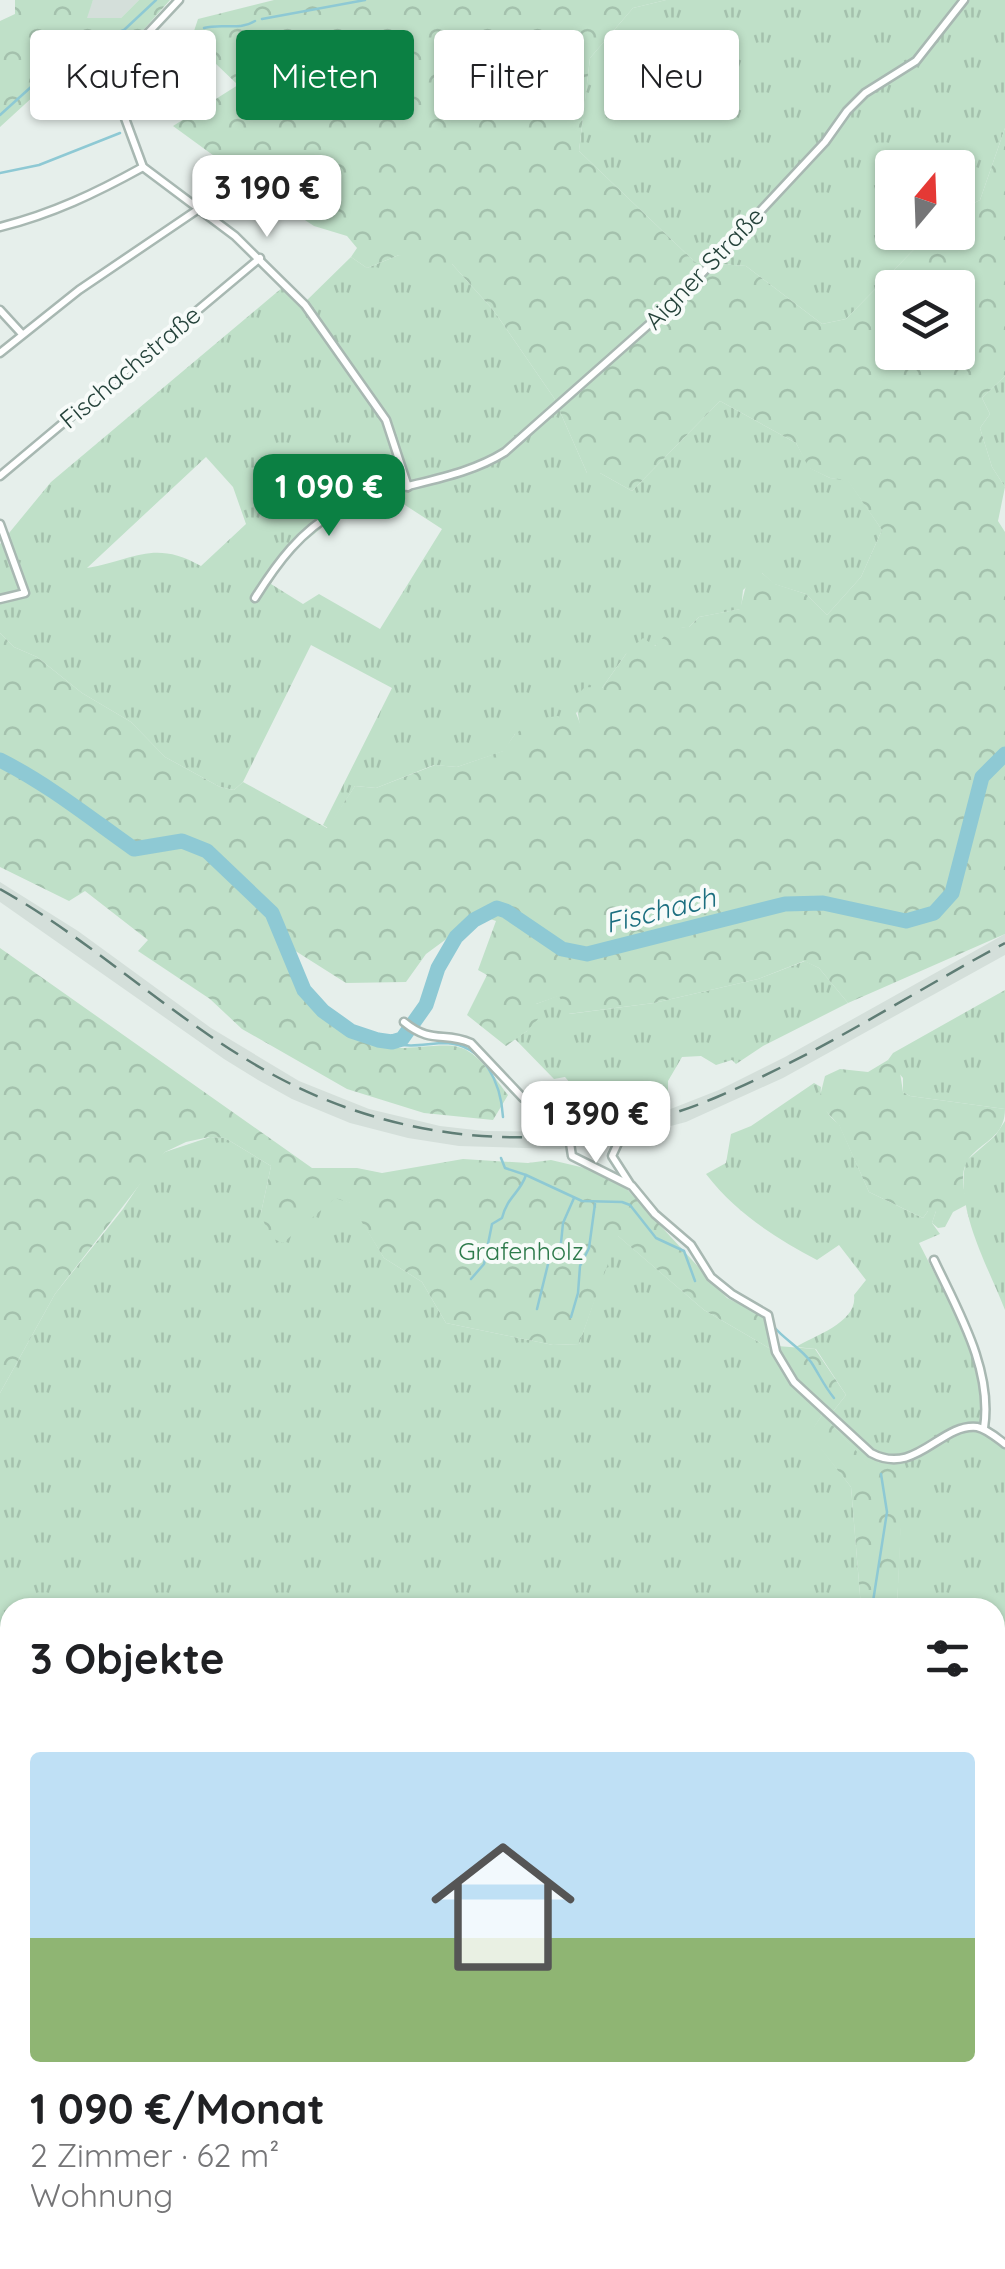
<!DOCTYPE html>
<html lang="de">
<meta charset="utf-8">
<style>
body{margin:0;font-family:Quicksand,sans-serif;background:#f6f6f6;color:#202124;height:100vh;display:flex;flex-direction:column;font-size:38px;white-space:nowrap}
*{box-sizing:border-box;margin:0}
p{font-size:32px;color:#757577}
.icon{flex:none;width:55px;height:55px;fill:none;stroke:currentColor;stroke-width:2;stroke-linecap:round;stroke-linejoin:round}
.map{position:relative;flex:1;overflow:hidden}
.panel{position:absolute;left:0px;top:1598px;width:1005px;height:672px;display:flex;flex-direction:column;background:#fff;border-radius:30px 30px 0 0;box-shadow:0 2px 8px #0004}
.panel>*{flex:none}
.guide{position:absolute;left:30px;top:30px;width:945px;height:90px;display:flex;gap:20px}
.needle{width:65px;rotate:19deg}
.controls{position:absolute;left:875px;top:150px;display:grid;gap:20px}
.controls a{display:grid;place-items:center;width:100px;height:100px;border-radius:10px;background:#fff;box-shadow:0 2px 8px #0004;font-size:50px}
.price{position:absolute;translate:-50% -85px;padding:0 22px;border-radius:20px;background:#fff;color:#222;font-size:32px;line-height:65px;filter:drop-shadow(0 2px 5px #0008)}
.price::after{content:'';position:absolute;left:50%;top:60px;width:30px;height:22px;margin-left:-15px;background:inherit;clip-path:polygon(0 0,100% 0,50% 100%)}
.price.selected{background:#0b8043;color:#fff}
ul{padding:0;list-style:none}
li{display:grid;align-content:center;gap:20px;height:530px;padding:0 30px}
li+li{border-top:2px solid #e0e0e0}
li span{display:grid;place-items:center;height:310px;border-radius:10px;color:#555}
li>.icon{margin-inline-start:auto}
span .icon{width:180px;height:180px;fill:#fffc;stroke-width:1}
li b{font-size:42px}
h2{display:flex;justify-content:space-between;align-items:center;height:120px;padding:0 30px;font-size:42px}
.tag{padding:0 35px;border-radius:10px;background:#fff;box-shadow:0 2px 8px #0004;font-size:35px;line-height:90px}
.tag.selected{background:#0b8043;color:#fff}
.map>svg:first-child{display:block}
.built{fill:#d4dfda}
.grass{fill:url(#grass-tufts);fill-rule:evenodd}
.forest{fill:url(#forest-crowns);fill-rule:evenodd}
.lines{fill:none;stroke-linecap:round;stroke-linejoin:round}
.stream{stroke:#8ec9d4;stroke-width:2.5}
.river{stroke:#8ec9d4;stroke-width:15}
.minor-casing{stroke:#a8b8b2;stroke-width:11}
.tertiary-casing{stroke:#a8b8b2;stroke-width:14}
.motorway-casing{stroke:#c2cac8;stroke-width:18}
.minor{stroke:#fff;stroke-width:6}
.tertiary{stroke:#fff;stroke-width:9}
.motorway{stroke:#2f6f62;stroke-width:12}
.rail{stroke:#5f7d75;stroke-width:2.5;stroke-dasharray:20 10;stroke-linecap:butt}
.labels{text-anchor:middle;stroke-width:8;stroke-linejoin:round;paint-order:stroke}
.street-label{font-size:25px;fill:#24423a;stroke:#f7fbf9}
.park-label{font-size:25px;fill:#2d7a4b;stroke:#f7fbf9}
.water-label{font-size:28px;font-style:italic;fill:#1c6f80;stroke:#f7fbf9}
</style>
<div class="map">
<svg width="1005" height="2269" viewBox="0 0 1005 2269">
<defs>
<pattern id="grass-tufts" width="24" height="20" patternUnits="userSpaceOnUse" patternTransform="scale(2.5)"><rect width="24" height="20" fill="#bfe0c8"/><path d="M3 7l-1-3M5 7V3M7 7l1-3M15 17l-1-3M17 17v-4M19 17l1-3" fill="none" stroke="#a4c1ad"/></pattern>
<pattern id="forest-crowns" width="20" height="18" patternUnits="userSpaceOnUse" patternTransform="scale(2.5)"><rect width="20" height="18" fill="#bfe0c8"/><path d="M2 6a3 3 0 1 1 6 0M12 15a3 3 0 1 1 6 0" fill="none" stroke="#a4c1ad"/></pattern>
</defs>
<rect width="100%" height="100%" fill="#e6efeb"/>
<!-- built -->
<g class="built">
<polygon points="93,0 139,0 121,18 86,18"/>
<polygon points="0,882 78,931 211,1028 299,1081 369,1109 440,1126 484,1131 563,1132 668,1110 719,1090 785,1057 1005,934 1005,955 783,1078 686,1122 613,1141 560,1149 459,1146 408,1138 350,1123 292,1099 258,1080 224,1059 0,902"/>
</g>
<!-- grass -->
<g class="grass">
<polygon points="666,0 1005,0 1005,128 980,200 958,211 958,168 892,168 892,232 930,233 846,319 822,324 746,266 695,262 579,151 590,58 633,8"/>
<path d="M399 255 452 264 494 311 554 398 587 473H600L632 491 720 401 796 443 810 468 830 478 848 480 882 530 861 577 827 615 806 594 774 584 762 573 743 590 741 609 699 617 689 627C669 628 667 640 652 647 644 651 634 652 626 654L602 688 576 713 581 726 575 730 515 734 504 751 457 767 434 765 376 788 355 786 328 828 323 825 392 688 311 645 243 782 234 790 220 787 165 757 131 722 82 693 37 657 14 647 0 633V544L51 482 283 287 302 305 351 257 367 268ZM206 457 233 487 246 524 201 566C154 539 134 560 87 568ZM391 496 442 529 380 629 319 594 303 604 271 584 286 557 341 512Z"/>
<polygon points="1005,376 1005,487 992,467 980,428 990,414 982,398"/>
<polygon points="805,961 819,968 848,1003 763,1046 736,1064 732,1060 716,1065 701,1056 682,1057 668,1081 668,1098 596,1114 565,1077 554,1079 515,1039 527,1031 536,1004 560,995 569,1014 654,1003 758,979"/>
<polygon points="1005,990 1005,1109 910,1096 903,1092 903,1078 888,1060 893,1053"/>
<path d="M814 1083 821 1087C819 1102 827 1116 839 1124L869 1192 923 1218 928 1211H936L932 1223 940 1234 919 1243 965 1333 981 1391V1423L990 1438 1005 1449V1840L995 1838V1608L897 1607 903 1467H870L827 1419 846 1395 816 1349 796 1347C816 1335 858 1322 854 1295L866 1280 839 1245 817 1260C774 1237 736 1213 706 1174L726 1163 731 1134 751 1126Z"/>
<path d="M1005 1121V1310C988 1266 954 1208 966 1161L995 1136Z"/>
<polygon points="210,1137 225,1138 271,1166 261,1213 335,1197 351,1203 384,1258 422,1282 446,1323 553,1345 579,1344 617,1235 704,1310 781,1355 822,1415 810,1434 851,1487 861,1607 10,1608 10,2058 0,2060 0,1393 55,1294 123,1209 153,1164 165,1152"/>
<polygon points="995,1845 1003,1846 1005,1868 1005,2004 995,2011"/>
<polygon points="1005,2054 1005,2206 995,2217 995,2062"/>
<polygon points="10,2066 10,2260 725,2260 723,2269 0,2269 0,2068"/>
<polygon points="820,2260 956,2260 959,2269 815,2269"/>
</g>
<!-- forest -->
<g class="forest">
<polygon points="15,0 93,0 87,18 121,18 139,0 170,0 122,54 88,56 78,60 63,73 60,72 0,127 0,21 15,14"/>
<path d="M274 0H666L633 8 590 58 579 151 695 262 746 266 822 324 846 319 930 233 958 232V211L980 200 1005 128V376L982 398 990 414 980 428 992 467 1005 487 998 521 1005 532V934L848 1003 819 968 804 961 758 979 654 1003 568 1014 559 996 536 1004 538 1019 527 1031 506 1046 467 1015 487 975 478 970 496 921 479 915 426 954 406 982 346 983 275 938C300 987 334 1043 396 1048 412 1049 445 1043 458 1047 478 1051 496 1080 508 1095L493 1120 424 1113 347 1089 242 1029 210 999 138 951 148 940 85 891 69 901 0 867V633L14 647 37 657 82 693 131 722 165 757 220 787 234 790 243 782 327 828 355 786 376 788 435 765 457 767 503 751 515 734 536 719 558 716 570 722 575 729 580 726 575 697 585 687 602 688 626 654 643 638 655 646C666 634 672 627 689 627L699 617 740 609 750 570 762 573 775 584 806 594 827 615 861 577 882 530 848 481 830 478 809 468 796 443 720 401 632 491 600 473H587L554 398 494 311 452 264 426 273 399 255 367 268 351 257 357 248 347 236 314 226 273 199 173 126 238 85 191 40 198 19ZM892 288H958V352H892Z"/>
<polygon points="0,948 312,1168 357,1168 382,1173 463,1159 528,1163 551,1160 589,1169 624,1186 727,1298 764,1316 777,1346 815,1349 846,1395 827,1419 870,1466 904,1467 897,1607 861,1607 851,1487 809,1434 822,1415 781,1355 704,1310 618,1236 579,1344 553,1345 446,1323 422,1282 384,1258 350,1203 335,1198 283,1243 269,1237 261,1213 271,1166 225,1138 209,1137 186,1142 165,1152 55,1294 0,1393"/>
<path d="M888 1060 899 1066 903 1092 910 1096 1005 1109C1005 1154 946 1139 968 1204L953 1212 945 1227 938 1228 932 1223 936 1211H928L923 1218 869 1192 839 1125 822 1107 820 1096 825 1076 840 1069 868 1072Z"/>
<polygon points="1005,2187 1005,2269 959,2269 956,2260 995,2260 995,2198"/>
</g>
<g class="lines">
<!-- stream -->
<g class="stream">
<polyline points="262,19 365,0"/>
<path d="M204 28C222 23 239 31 255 21"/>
<polyline points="0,115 73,49 124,30 156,0"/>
<polyline points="0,173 39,165 120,133"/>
<path d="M392 1042C410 1049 427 1043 446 1043 485 1045 501 1084 503 1117"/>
<polyline points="501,1158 505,1168 526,1175 582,1201 622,1202 630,1205 656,1238 684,1251 695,1281"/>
<path d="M471 1279 484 1264 492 1224 502 1218C507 1197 520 1193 526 1175"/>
<polyline points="537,1309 550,1256 561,1243 563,1223 574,1198"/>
<polyline points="571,1317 578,1293 580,1266 589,1248 595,1204"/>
<path d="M774 1327C785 1340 801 1348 811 1362 819 1374 824 1386 834 1398"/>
<polyline points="872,1608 887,1512 881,1474"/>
<polyline points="950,2260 959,2269"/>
<polyline points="208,2269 218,2260"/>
</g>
<!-- river -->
<path class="river" d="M0 760C48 784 90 818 134 849L182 841 207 851 272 913 304 990 323 1011 351 1031 378 1040 392 1042 402 1039 426 1005 438 968 456 937 474 920 497 908 506 911 562 949 587 954 785 904 823 903 906 921 934 913 952 893 982 777 1005 754"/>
<!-- minor casing -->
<g class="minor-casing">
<g id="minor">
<polyline points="179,0 133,49 121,71 119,102 143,167 235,236 305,305 386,420 408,487"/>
<path d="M0 227C52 214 96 193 143 167"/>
<polyline points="0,310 22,334"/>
<polyline points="0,353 79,290 197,210"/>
<polyline points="0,476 260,258"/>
<polyline points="0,524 25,593 0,599"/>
<path d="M255 598C277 563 301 530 339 510 391 482 454 484 505 452L680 297 825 142 847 111 865 93 916 61 964 0"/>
<path d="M404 1022C432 1045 444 1031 471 1043L523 1098 547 1105 559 1114 567 1124 572 1156 632 1186 655 1214 691 1245 711 1277 732 1294 768 1315 776 1352 794 1382 871 1453C916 1477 940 1423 977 1427 987 1429 997 1438 1005 1444"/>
<polyline points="618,1143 612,1156 630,1184"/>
<path d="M934 1260C958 1311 993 1370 984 1428"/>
<polyline points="995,1842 1005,1844"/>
<polyline points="0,2064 10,2062"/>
</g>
</g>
<!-- tertiary casing -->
<g class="tertiary-casing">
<g id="tertiary">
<polyline points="995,2111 1005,2104"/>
<polyline points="871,2269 876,2260"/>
</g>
</g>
<!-- motorway casing -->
<g class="motorway-casing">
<g id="motorway">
<polyline points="995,2029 1005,2022"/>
<polyline points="995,2048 1005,2042"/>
<polyline points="783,2269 788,2260"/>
<polyline points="801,2269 806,2260"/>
</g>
</g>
<!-- minor -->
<use href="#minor" class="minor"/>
<!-- tertiary -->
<use href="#tertiary" class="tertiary"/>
<!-- motorway -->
<use href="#motorway" class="motorway"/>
<!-- rail -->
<path class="rail" d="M0 889C100 945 182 1028 283 1080 418 1150 578 1156 717 1097 817 1055 910 994 1005 943"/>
</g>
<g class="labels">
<!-- street labels -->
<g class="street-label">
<text transform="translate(704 268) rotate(-46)" y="9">Aigner Straße</text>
<text transform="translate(130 367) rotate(-40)" y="9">Fischachstraße</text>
</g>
<!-- park labels -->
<g class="park-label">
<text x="521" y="1260">Grafenholz</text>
</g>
<!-- water labels -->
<g class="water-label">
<text transform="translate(660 910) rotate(-14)" y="10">Fischach</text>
</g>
</g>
</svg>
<div class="controls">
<a><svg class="needle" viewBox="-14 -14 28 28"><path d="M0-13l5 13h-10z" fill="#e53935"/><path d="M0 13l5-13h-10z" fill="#757577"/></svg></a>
<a><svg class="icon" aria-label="layers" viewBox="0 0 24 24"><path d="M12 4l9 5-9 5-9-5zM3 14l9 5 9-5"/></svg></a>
</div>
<b class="price" style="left:267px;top:240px">3 190 €</b>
<b class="price selected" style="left:329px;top:539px">1 090 €</b>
<b class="price" style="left:596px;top:1166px">1 390 €</b>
<div class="guide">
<a class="tag">Kaufen</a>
<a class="tag selected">Mieten</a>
<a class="tag">Filter</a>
<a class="tag">Neu</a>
</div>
<section class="panel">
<h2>3 Objekte<svg class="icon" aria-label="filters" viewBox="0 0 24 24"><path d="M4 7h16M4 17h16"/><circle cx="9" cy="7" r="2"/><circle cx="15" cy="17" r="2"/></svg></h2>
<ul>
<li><span style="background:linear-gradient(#bfe0f5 60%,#8fb573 0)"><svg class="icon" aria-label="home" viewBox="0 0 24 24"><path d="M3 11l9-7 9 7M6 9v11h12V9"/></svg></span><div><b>1 090 €/Monat</b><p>2 Zimmer · 62 m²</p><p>Wohnung</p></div></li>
</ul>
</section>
</div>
